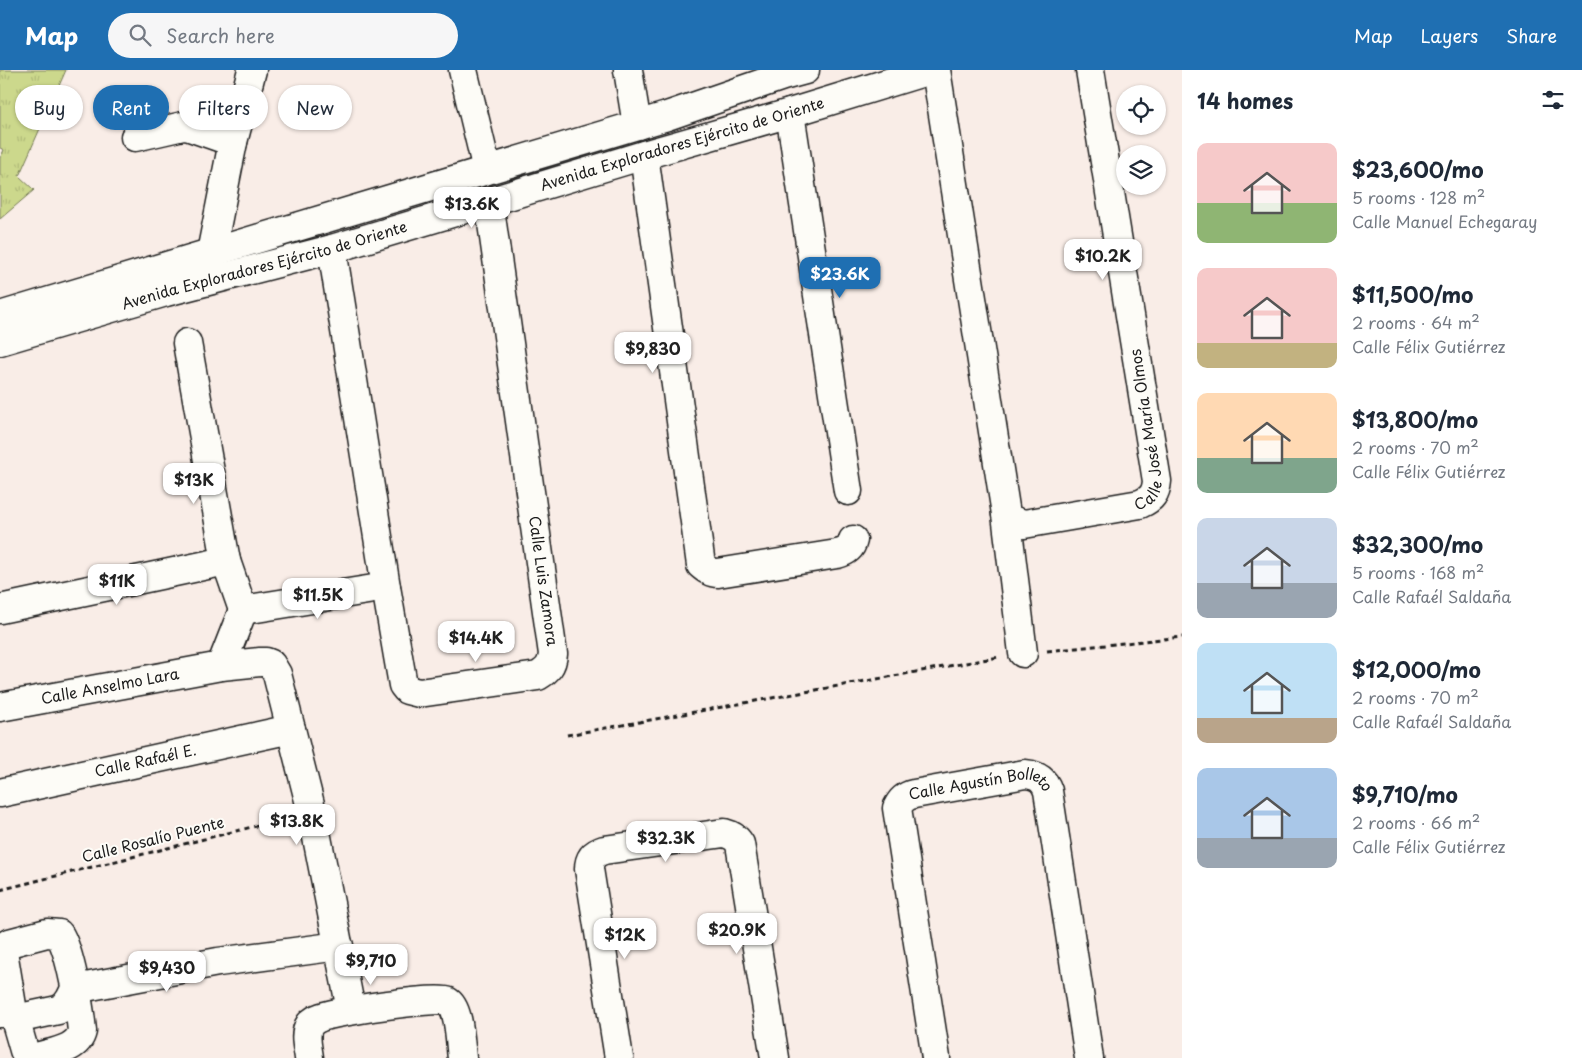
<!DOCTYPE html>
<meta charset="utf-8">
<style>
body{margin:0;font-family:"Playpen Sans",sans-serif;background:#f6f6f7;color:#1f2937;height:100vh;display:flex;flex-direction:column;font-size:19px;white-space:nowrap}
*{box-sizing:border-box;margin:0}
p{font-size:16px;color:#747a83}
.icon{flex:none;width:28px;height:28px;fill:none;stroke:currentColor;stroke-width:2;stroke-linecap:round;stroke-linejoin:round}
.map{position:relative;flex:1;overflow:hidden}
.details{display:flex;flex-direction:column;background:#fff;width:400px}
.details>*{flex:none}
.banner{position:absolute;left:15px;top:15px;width:475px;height:45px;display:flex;gap:10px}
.controls{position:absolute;left:1116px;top:15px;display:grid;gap:10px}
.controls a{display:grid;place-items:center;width:50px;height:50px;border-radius:50%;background:#fff;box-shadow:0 1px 4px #0004;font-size:25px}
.price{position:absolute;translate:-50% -42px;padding:0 11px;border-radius:10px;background:#fff;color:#222;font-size:16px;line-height:32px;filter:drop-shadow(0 1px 2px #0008)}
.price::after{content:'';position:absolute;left:50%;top:30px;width:15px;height:11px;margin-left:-8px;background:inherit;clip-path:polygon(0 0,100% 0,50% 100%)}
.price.on{background:#1f6fb2;color:#fff}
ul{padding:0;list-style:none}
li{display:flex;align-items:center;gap:15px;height:125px;padding:0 15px}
li span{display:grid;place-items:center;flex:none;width:140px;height:100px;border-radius:10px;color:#555}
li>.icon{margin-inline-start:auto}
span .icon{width:60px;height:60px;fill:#fffc;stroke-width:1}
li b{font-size:21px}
h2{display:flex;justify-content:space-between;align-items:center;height:60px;padding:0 15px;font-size:21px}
.tag{padding:0 18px;border-radius:22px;background:#fff;box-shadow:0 1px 4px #0004;font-size:18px;line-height:45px}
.tag.on{background:#1f6fb2;color:#fff}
header{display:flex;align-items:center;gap:30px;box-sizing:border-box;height:70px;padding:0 25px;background:#1f6fb2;color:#fff}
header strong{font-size:24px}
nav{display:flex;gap:28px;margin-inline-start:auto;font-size:18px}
.search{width:350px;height:45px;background:#f6f6f7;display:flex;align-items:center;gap:12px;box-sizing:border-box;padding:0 18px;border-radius:28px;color:#747a83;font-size:19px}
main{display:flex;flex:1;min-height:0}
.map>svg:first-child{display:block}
.grass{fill:url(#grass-tufts);stroke:#747a54}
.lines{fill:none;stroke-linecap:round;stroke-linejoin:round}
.minor-casing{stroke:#1c1c1c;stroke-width:31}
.path{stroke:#1c1c1c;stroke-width:3;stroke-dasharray:5 4;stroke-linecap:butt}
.minor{stroke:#fdfcf7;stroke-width:28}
.labels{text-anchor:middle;stroke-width:4;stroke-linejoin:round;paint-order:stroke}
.street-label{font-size:15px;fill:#1c1c1c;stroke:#fdfcf7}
</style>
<header>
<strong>Map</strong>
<div class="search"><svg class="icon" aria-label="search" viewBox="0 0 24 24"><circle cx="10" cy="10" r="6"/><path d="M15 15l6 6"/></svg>Search here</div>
<nav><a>Map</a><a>Layers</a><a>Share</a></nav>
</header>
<main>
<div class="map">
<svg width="1182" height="988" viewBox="0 0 1182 988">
<defs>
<pattern id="grass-tufts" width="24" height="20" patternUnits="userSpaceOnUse" patternTransform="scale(1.25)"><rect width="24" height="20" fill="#ccd88c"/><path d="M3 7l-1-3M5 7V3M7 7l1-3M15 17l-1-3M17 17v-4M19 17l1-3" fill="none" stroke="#afb978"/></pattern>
</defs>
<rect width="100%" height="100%" fill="#f9ede7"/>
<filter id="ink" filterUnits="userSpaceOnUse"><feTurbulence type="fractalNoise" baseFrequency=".02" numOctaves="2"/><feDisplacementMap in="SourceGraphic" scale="10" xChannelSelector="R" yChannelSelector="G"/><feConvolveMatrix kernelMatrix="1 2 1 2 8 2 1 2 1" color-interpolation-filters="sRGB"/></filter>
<g filter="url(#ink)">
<!-- grass -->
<polygon class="grass" points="0,0 66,0 19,106 34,120 0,149 0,88 4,80 0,78"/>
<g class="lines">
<!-- minor casing -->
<g class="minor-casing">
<g id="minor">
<polyline points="463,0 487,100"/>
<polyline points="628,0 637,55"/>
<path id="s1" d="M936 0 1006 444 1011 450 1024 454 1140 434C1152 429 1156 423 1157 411L1090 0"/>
<polyline points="790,43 848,421"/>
<polyline points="135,67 183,56 190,57 233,72"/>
<path d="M644 85 701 495C707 500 711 503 718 503L837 484C846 482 851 479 853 470"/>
<path d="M332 179 386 517 403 615 407 620 419 623 538 606C548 600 552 595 553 584L489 132"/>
<polyline points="211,183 233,72 252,0"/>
<polyline points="0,246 667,46 783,6 805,0"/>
<path id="s2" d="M0 271 166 222 332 179 644 85 790 43 930 0"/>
<polyline points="187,273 226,491 243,540 221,596"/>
<polyline points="1006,444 1023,583"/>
<polyline points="0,539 226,491"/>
<polyline points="243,540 386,517"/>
<path id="s3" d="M0 637 221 596 260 592H266L271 594 277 604 312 742 351 940"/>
<path id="s4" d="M0 723 291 659"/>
<path d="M47 863 59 864C70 880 80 939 82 961 78 980 52 982 37 987L26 985 24 980 13 942 3 881 5 876 9 873Z"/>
<polyline points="0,943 13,942 18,946 25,947 58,940 65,936 70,929 75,919 218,892 339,876"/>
<path d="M309 988C308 978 303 964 310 954 312 952 316 949 319 948 331 942 438 926 447 931 460 938 460 974 462 988"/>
<path d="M619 988 589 799C589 788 594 783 604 780L724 763C731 765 736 767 740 774L775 988"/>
<path id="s5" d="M936 988 897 738C901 730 905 726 914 724L1025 704C1037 705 1044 709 1048 721L1089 988"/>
</g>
</g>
<!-- path -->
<g class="path">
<polyline points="1047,581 1182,567"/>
<polyline points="567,665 999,587"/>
<polyline points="0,820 288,748"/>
</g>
<!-- minor -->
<use href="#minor" class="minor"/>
</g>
</g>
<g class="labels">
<!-- street labels -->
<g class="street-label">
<text dy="5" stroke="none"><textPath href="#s2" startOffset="710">Avenida Exploradores Ejército de Oriente</textPath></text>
<text dy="5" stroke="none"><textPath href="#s2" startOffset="275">Avenida Exploradores Ejército de Oriente</textPath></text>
<text dy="5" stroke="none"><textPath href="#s1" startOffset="668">Calle José María Olmos</textPath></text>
<text transform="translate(543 511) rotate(82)" y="5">Calle Luis Zamora</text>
<text dy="5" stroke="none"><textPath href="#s3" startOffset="112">Calle Anselmo Lara</textPath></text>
<text dy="5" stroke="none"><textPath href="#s4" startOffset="149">Calle Rafaél E.</textPath></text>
<text dy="5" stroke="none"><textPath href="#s5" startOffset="345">Calle Agustín Bolleto</textPath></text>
<text transform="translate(153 770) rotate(-14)" y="5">Calle Rosalío Puente</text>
</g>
</g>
</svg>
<div class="controls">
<a><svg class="icon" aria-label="locate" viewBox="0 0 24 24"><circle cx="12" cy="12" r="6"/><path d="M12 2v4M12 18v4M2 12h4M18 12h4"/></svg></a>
<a><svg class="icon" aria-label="layers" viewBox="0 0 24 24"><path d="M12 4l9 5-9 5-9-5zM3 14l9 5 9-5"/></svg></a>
</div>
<b class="price" style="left:472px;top:159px">$13.6K</b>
<b class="price" style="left:1103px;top:211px">$10.2K</b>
<b class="price on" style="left:840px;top:229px">$23.6K</b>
<b class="price" style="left:653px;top:304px">$9,830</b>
<b class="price" style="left:194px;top:435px">$13K</b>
<b class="price" style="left:117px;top:536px">$11K</b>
<b class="price" style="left:318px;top:550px">$11.5K</b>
<b class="price" style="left:476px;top:593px">$14.4K</b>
<b class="price" style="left:297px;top:776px">$13.8K</b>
<b class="price" style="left:666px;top:793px">$32.3K</b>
<b class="price" style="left:737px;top:885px">$20.9K</b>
<b class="price" style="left:625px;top:890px">$12K</b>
<b class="price" style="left:371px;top:916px">$9,710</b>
<b class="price" style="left:167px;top:923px">$9,430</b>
<div class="banner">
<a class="tag">Buy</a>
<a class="tag on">Rent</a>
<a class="tag">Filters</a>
<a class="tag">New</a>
</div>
</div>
<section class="details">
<h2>14 homes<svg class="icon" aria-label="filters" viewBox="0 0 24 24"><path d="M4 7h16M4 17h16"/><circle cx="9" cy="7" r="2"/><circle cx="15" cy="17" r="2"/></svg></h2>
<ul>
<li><span style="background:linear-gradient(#f6c9c9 60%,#8fb573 0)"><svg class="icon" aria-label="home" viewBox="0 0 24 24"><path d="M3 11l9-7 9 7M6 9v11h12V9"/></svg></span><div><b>$23,600/mo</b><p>5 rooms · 128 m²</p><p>Calle Manuel Echegaray</p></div></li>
<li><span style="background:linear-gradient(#f6c9c9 75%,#c2b280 0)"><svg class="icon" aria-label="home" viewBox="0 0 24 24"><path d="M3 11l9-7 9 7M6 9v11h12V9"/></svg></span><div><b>$11,500/mo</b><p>2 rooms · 64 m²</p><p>Calle Félix Gutiérrez</p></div></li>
<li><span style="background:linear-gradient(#ffd9b3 65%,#7fa58c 0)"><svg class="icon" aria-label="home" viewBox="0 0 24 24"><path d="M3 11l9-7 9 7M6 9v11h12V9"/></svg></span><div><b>$13,800/mo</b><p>2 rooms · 70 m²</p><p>Calle Félix Gutiérrez</p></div></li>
<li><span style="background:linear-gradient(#c9d6e8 65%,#9aa5b1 0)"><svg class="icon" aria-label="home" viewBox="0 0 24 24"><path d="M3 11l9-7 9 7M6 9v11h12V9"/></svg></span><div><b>$32,300/mo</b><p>5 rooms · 168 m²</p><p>Calle Rafaél Saldaña</p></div></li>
<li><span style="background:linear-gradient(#bfe0f5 75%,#b9a48a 0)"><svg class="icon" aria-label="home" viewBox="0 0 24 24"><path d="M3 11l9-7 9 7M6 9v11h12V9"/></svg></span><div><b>$12,000/mo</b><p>2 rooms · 70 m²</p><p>Calle Rafaél Saldaña</p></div></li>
<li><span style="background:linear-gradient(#a9c7e8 70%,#9aa5b1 0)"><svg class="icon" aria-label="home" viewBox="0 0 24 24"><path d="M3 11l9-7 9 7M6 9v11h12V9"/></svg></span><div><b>$9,710/mo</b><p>2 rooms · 66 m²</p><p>Calle Félix Gutiérrez</p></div></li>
</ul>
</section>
</main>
